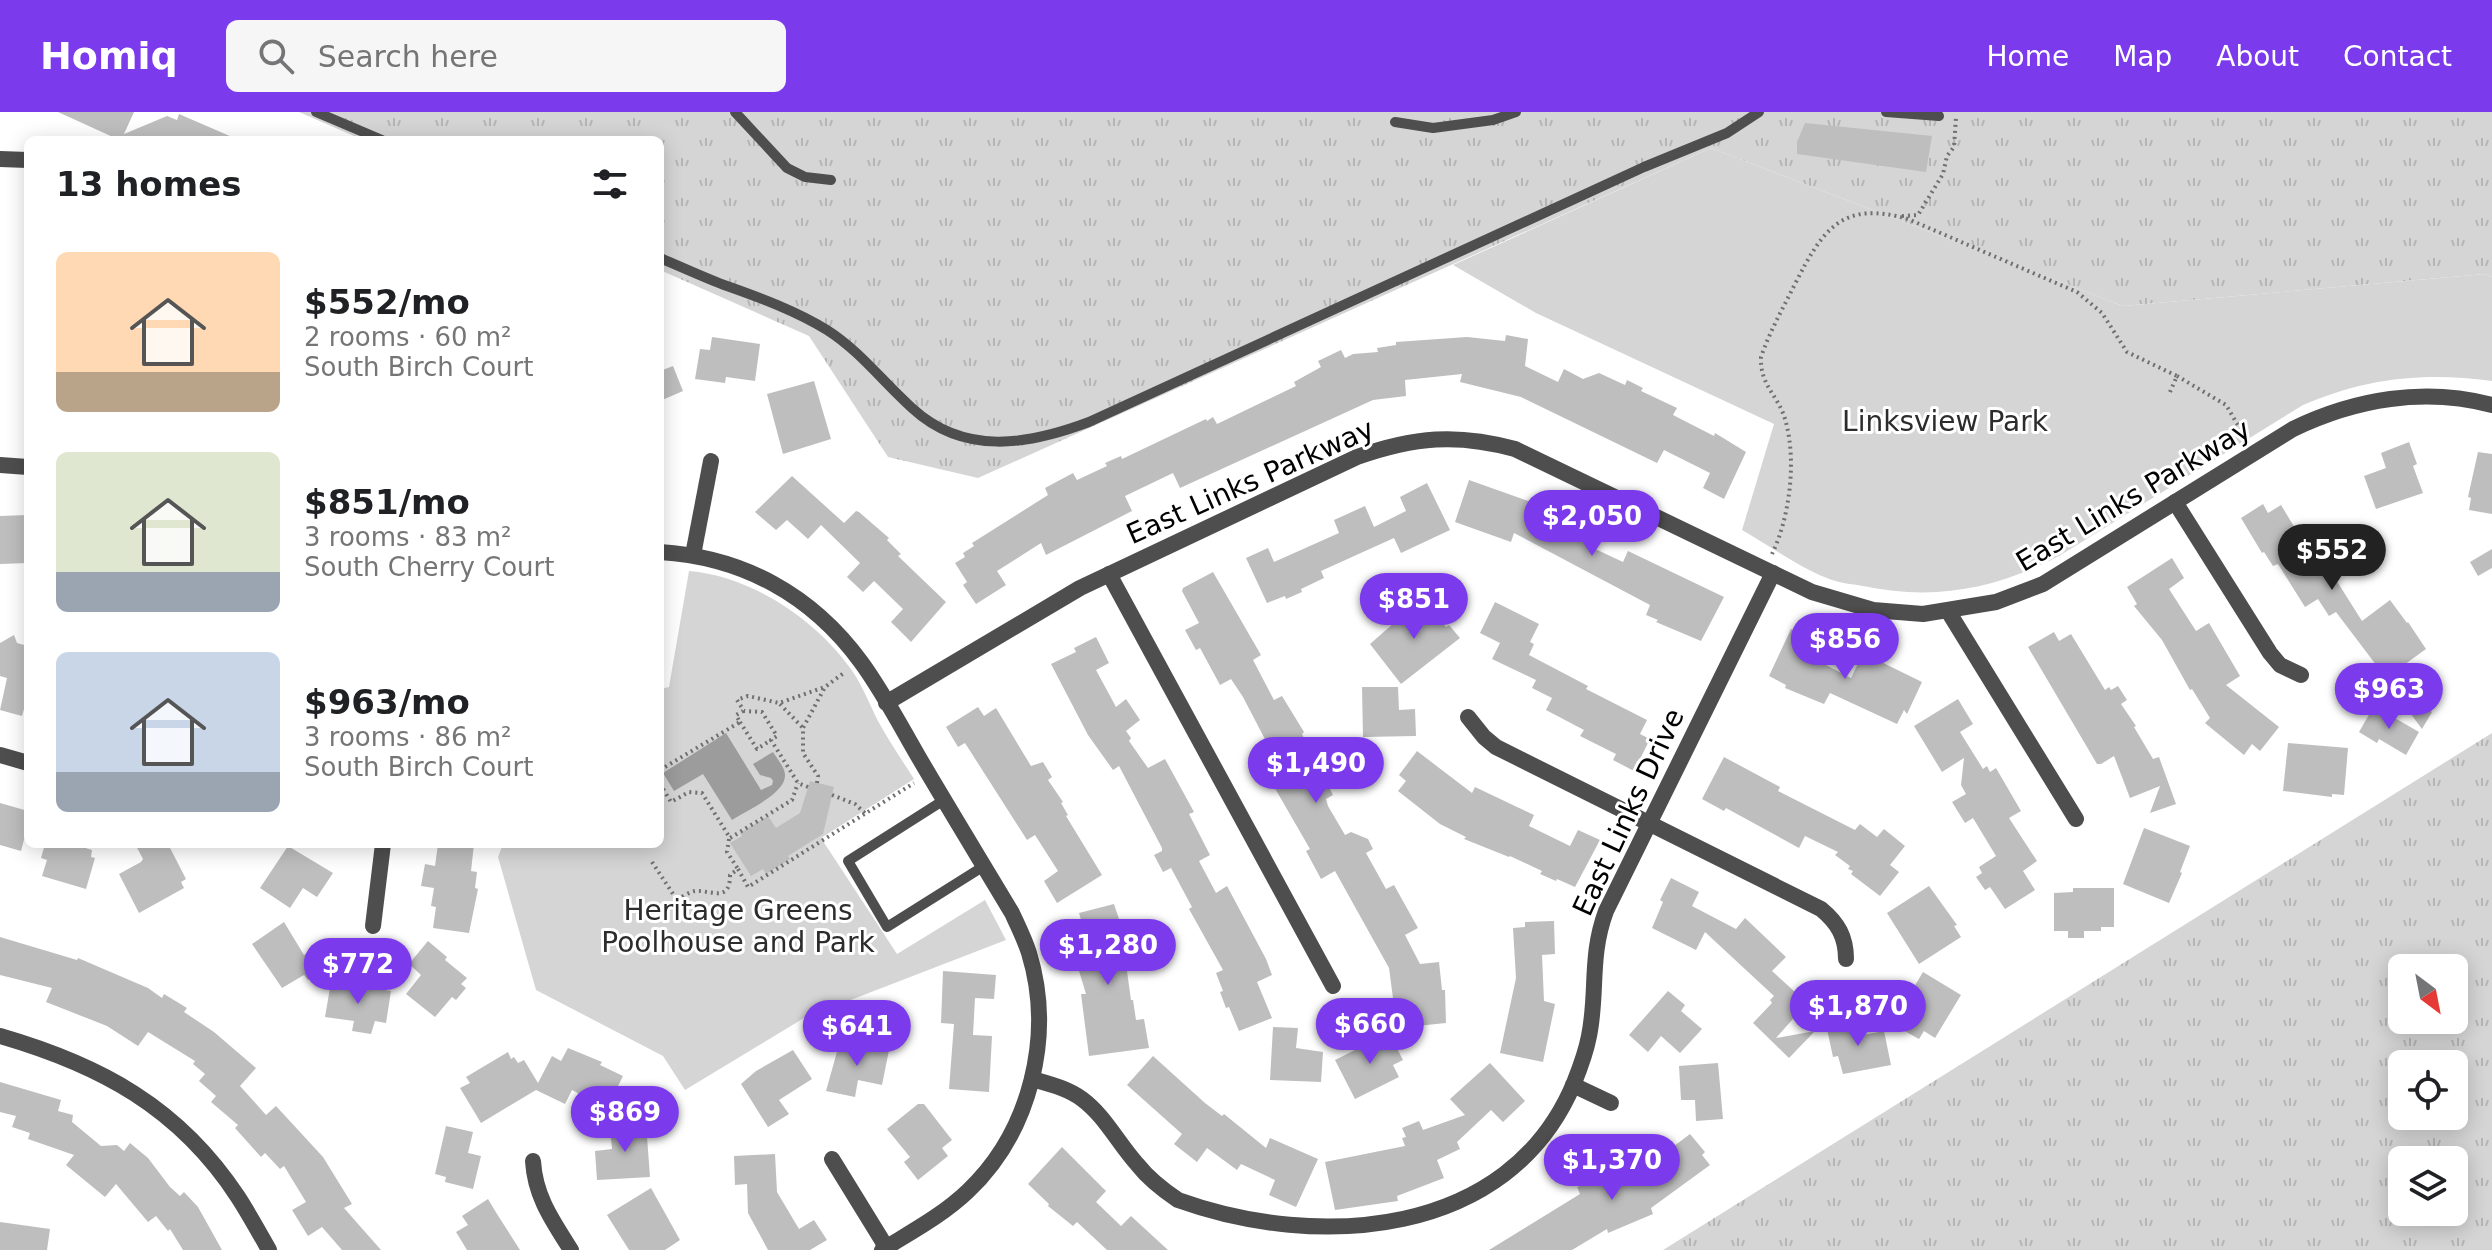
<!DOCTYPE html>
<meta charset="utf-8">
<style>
body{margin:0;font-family:"DejaVu Sans",sans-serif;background:#f6f6f6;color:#202124;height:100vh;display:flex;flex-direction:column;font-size:30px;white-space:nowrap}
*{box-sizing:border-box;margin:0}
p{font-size:26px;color:#757577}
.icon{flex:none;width:44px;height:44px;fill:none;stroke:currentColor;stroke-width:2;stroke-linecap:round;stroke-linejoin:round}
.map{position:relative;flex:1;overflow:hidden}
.panel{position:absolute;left:24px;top:24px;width:640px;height:712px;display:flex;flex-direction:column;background:#fff;border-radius:12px;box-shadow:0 4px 20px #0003}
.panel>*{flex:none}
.needle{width:52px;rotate:148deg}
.controls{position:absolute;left:2388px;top:842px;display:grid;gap:16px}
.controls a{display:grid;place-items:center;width:80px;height:80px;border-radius:12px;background:#fff;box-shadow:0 4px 20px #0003;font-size:40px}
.price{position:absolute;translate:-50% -68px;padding:0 18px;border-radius:28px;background:#7c3aed;color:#fff;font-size:26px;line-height:52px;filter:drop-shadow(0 2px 4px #0008)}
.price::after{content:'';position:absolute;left:50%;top:48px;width:24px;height:18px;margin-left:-12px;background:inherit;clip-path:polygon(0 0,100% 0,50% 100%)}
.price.on{background:#222;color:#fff}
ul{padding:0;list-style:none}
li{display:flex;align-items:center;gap:24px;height:200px;padding:0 32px}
li span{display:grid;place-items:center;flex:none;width:224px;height:160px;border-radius:12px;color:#555}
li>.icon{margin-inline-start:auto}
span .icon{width:96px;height:96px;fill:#fffc;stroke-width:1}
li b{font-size:34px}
h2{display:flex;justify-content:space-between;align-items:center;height:96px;padding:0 32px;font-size:34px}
header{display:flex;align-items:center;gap:48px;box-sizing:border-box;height:112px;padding:0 40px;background:#7c3aed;color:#fff}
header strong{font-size:38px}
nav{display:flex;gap:44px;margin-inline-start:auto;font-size:28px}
.search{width:560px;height:72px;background:#f6f6f6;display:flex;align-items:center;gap:20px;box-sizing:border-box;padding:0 28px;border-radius:12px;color:#757577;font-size:30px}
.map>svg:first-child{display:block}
.grass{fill:url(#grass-tufts);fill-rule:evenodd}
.green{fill:#d5d5d5}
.water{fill:#9c9c9c}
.building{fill:#bebebe}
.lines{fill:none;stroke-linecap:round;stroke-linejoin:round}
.path{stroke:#707070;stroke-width:4;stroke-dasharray:2 4;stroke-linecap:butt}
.lane{stroke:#4e4e4e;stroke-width:10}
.street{stroke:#4e4e4e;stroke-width:16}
.labels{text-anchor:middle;stroke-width:6;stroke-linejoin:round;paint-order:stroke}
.park-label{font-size:28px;fill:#2c2c2c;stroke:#fff}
.street-label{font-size:28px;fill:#000;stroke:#fff}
</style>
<header>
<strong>Homiq</strong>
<div class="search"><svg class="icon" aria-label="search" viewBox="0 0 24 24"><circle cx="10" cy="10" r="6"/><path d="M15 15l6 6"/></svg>Search here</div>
<nav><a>Home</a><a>Map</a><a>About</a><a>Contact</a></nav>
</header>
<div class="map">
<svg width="2492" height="1138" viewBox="0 0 2492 1138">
<defs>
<pattern id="grass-tufts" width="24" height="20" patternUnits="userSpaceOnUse" patternTransform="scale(2)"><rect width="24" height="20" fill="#d5d5d5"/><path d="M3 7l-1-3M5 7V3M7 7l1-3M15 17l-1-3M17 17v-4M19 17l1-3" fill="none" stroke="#b5b5b5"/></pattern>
</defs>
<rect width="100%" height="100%" fill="#fff"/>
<!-- grass -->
<g class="grass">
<polygon points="299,0 2492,0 2492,165 2485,162 2123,194 1711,36 978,366 888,345 809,224 660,158 660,28 363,28"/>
<path d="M2492 621V1138H1663ZM2402 856H2454V908H2402ZM2402 952H2454V1004H2402ZM2402 1048H2454V1100H2402Z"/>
</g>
<!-- green -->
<g class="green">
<path d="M1711 36 2123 194 2485 162 2492 165V269C2423 260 2367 266 2303 293L2059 444C1996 477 1934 489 1863 474 1852 472 1838 471 1827 466 1800 456 1767 432 1742 418L1774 312 1536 201 1453 153Z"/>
<path d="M689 459C752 464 818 509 853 560 863 575 870 593 878 609 889 629 902 648 914 667L821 726 897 842 985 788 1006 828 804 906 685 978 663 944 536 878 498 745 503 732H660V577L669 575Z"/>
</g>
<!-- water -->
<path class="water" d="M726 621 761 678 772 673 773 669 771 666 760 663 753 652 773 640C777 647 785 655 785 663 786 681 746 699 732 708L703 662 674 679 663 661Z"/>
<!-- building -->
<g class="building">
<polygon points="58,0 134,0 124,22 167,4 177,8 179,2 239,28 111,28 115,26"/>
<polygon points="1805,11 1932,24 1926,60 1797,42 1797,30"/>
<polygon points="1506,223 1528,227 1525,254 1558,270 1564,257 1583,267 1599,261 1625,273 1627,268 1643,276 1641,279 1677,296 1673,303 1714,324 1715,321 1746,340 1724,387 1703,376 1710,361 1664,338 1657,351 1521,285 1460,270 1462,262 1405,268 1406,284 1373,288 1180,376 1173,361 1125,384 1132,399 1046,443 1041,431 997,459 1006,473 976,492 963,473 967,470 955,451 965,445 963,441 974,434 972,431 1048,383 1045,376 1073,361 1077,368 1107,354 1105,351 1121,344 1122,347 1206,307 1207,309 1213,305 1217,312 1296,274 1294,270 1321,255 1318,249 1341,238 1345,246 1353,242 1378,240 1377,236 1396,233 1396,230 1467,225 1505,229"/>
<polygon points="712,225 760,232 755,269 726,265 725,271 695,267 700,237 710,238"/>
<polygon points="673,254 683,279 660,289 660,259"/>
<polygon points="814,269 831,327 783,342 767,282"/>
<polygon points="2409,330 2417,352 2413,354 2423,381 2376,397 2364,364 2386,356 2381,341"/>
<polygon points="2478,340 2492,342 2492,402 2469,398 2471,386 2468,385"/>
<polygon points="792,364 844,411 856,399 859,400 889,426 887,428 901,442 898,444 946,490 911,530 891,510 903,497 874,469 863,480 847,465 860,451 821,413 808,427 787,408 776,418 755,400"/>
<polygon points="1469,368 1534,391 1597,422 1591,435 1623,450 1628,439 1724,485 1701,529 1656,510 1658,508 1646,503 1650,493 1514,421 1511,430 1455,410"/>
<polygon points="1427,371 1450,418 1401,441 1394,426 1321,459 1324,466 1301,477 1302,480 1286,487 1285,484 1267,491 1246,446 1268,436 1274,450 1339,421 1334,408 1365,394 1374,415 1406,399 1400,385"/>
<polygon points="2263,392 2268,401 2281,393 2318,454 2326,452 2362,509 2390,488 2407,511 2408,510 2426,537 2386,566 2336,500 2329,504 2318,487 2305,495 2278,452 2273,454 2264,440 2262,441 2241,406"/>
<polygon points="28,403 28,451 0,452 0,404"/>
<polygon points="2492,437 2492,456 2478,464 2470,450"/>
<polygon points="2172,446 2184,466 2169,477 2196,519 2209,511 2240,564 2226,573 2279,615 2260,639 2252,632 2244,643 2205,611 2210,606 2192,577 2190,578 2162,528 2134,494 2137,492 2127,475"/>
<polygon points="1213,460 1261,543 1253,548 1274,588 1282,584 1304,620 1302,622 1310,639 1333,683 1326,687 1328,694 1345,723 1351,720 1368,727 1373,737 1366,741 1386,777 1394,773 1418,816 1405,823 1420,852 1439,850 1442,878 1445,878 1446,911 1397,916 1389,856 1335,759 1321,767 1306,739 1310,737 1254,640 1268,633 1243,585 1231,567 1220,573 1200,536 1196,538 1185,518 1199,511 1182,479 1183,476"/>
<polygon points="1418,487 1422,493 1427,490 1446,515 1449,513 1460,526 1401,572 1370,532 1402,504 1400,501"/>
<polygon points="1495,490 1539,512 1530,530 1534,532 1529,543 1588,574 1586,577 1647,608 1640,622 1650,627 1634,659 1613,648 1616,642 1580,624 1584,618 1546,598 1552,586 1532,576 1536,568 1492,547 1500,531 1480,521"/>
<polygon points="1791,517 1813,528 1805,542 1851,566 1863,541 1922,570 1907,602 1904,598 1897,612 1830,581 1824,592 1785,576 1786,573 1769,564"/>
<polygon points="2054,520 2059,529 2071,522 2105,578 2109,575 2111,578 2118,574 2127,588 2121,592 2136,614 2134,615 2153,647 2159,645 2176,692 2150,701 2160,674 2130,686 2114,644 2101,652 2097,652 2028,535"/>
<polygon points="14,523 17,531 28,534 28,583 22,604 0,598 7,566 0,564 0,531"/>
<polygon points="1096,525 1109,551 1096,558 1116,595 1126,587 1140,608 1126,619 1131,626 1129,629 1148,656 1165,647 1194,700 1189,702 1210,743 1199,749 1216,781 1227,774 1266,847 1272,863 1257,870 1272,906 1239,919 1229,895 1226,896 1220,880 1223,879 1216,861 1223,858 1189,797 1192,795 1171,756 1163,760 1154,743 1162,739 1162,736 1119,654 1113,658 1088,623 1051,552 1076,540 1074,536"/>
<polygon points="1362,575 1398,575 1399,598 1415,597 1416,624 1363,625"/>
<polygon points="2393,578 2432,600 2422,617"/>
<polygon points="1958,587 1973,612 1960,620 1983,657 1987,654 1990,660 1996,656 2021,699 2009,706 2037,749 2023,759 2035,778 2005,797 1990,775 1985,778 1976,765 1982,761 1979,755 1996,744 1973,706 1965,711 1952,690 1966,682 1961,673 1964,646 1942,660 1914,614"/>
<polygon points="2374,594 2419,620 2406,643 2379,627 2377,631 2359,620"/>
<polygon points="978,595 984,604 996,596 1031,654 1043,650 1052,665 1048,668 1063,690 1061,691 1068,703 1066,704 1102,763 1057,791 1044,769 1058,759 1035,723 1027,728 965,631 958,635 946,615"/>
<polygon points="2288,631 2348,636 2344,683 2332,682 2332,685 2283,679"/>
<polygon points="1417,639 1472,681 1475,675 1534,703 1529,714 1570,734 1578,718 1600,728 1575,775 1557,767 1556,769 1540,762 1542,759 1510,744 1509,745 1464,727 1466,725 1440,712 1398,679 1406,669 1399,663"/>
<polygon points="1724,645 1780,675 1778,679 1855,718 1860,712 1877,725 1884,717 1905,734 1890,753 1899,760 1880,784 1851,762 1853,759 1848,757 1850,754 1835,743 1838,740 1805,724 1799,736 1726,696 1724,699 1702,687"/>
<polygon points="810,669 834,675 823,722 788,744 790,747 766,762 763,757 751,764 730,731 742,724 740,721 768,704 776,716 800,701"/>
<polygon points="0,691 28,699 28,713 21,739 0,733"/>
<polygon points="2144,716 2190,734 2180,760 2182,761 2169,791 2123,772"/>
<polygon points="45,732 72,732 92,738 91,745 95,746 86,777 42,764 47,748 41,746"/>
<polygon points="135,732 168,732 186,767 181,770 184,776 139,801 119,762 141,750 143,747"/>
<polygon points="438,732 474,732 471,759 477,760 475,776 478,777 469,821 433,816 436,795 431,794 434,776 421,774 425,752 435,754"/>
<polygon points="288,734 333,761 317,785 303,776 290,796 260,776"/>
<polygon points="1671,766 1699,780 1692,794 1736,817 1745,806 1786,845 1772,859 1807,891 1776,926 1815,919 1789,946 1753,911 1772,891 1770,888 1774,884 1705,820 1696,838 1652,816 1663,790 1660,788"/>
<polygon points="1929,774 1957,813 1954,814 1961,825 1919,852 1887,801"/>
<polygon points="2073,776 2114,776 2114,815 2101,815 2101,819 2084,819 2084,826 2068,826 2068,819 2054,819 2054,781 2073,780"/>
<polygon points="1114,792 1127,831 1125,832 1130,850 1126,852 1131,888 1133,888 1136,908 1144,907 1149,936 1089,944 1081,882 1086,882 1074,842 1090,838 1079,801"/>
<polygon points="1554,809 1555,842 1542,843 1544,889 1555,892 1543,950 1500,941 1516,866 1513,816 1525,815 1525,810"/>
<polygon points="284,810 304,843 318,835 329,854 308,868 304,863 282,876 252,832"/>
<polygon points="0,825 77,848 78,846 148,876 162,886 164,882 187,896 184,900 214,920 256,956 240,974 266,1003 276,994 323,1045 352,1092 344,1096 381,1138 342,1138 322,1115 308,1124 292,1098 306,1090 284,1054 280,1057 265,1041 261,1045 235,1016 238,1013 211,990 216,984 199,969 205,962 193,952 195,949 148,920 138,934 107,914 46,890 52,876 0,863"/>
<polygon points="428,829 447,845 445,848 467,866 461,872 466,876 456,888 452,885 435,905 406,882 421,863 409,852"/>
<polygon points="943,859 996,863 994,887 975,886 973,923 992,924 989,980 949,977 954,912 941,911"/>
<polygon points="1923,860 1961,883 1935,926 1924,919 1919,927 1892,912"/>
<polygon points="331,870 391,879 386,911 375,909 371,922 352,919 354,909 325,905"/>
<polygon points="1668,879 1685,893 1681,899 1702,917 1680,941 1661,924 1648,940 1629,923"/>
<polygon points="1860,910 1863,923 1884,919 1891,953 1843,962 1838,944 1833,945 1827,917"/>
<polygon points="1273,915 1298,916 1296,936 1323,940 1321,970 1270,968"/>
<polygon points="1389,921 1403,948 1393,953 1399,965 1355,987 1335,948"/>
<polygon points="840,929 889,938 882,973 858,968 855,985 826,979"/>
<polygon points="568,936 602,950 600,953 623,964 607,996 572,978 565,992 536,978 481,1011 460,976 470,971 466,965 508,940 511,947 514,945 518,951 524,948 538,971 552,944 561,949"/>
<polygon points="793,938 812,967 779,988 789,1002 768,1015 741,972 756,959"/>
<polygon points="1153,944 1205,991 1222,1004 1224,1002 1266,1036 1270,1026 1318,1047 1296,1095 1269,1083 1275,1068 1241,1052 1237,1058 1207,1036 1197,1050 1174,1032 1182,1022 1127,973"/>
<polygon points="1490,951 1525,989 1503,1010 1491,998 1457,1030 1460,1037 1437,1048 1444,1066 1397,1084 1398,1089 1335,1098 1325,1050 1405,1034 1402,1026 1406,1025 1402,1016 1419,1009 1423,1018 1465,1003 1450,987"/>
<polygon points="1718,951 1723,1007 1696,1009 1695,988 1681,988 1679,954"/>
<polygon points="0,970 61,988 58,999 73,1003 72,1010 101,1034 117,1033 124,1039 130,1031 148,1046 170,1075 180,1084 184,1080 198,1095 222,1138 183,1138 170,1117 168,1119 156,1104 148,1110 116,1072 105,1085 66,1053 74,1043 28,1027 30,1021 12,1015 16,1004 0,1000"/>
<polygon points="918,992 924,992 952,1028 942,1036 948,1044 918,1068 904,1050 910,1045 887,1017"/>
<polygon points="646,1011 650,1065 597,1068 595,1039 612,1037 610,1014"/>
<polygon points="446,1014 473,1020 468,1041 481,1044 473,1077 445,1070 446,1065 435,1062"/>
<polygon points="1690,1022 1705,1040 1702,1043 1710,1053 1651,1096 1653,1102 1608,1121 1607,1117 1572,1138 1489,1138 1580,1082 1577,1075 1653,1050"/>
<polygon points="1062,1035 1106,1079 1096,1090 1121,1114 1131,1104 1168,1138 1107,1138 1077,1110 1073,1114 1048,1094 1049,1092 1028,1072"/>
<polygon points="775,1042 777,1080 799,1117 814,1108 827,1128 810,1138 768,1138 748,1101 747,1072 735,1073 734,1044"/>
<polygon points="651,1076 680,1128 665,1138 629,1138 607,1103"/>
<polygon points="488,1087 497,1102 520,1138 467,1138 456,1120 468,1113 462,1104"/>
<polygon points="0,1110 50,1117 47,1138 0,1138"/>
</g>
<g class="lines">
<!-- path -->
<g class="path">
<polyline points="1902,104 1918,103 1943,62 1947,44 1954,35 1956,5"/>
<polyline points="2177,264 2226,293 2245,325"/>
<path d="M1772 442C1790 405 1797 347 1785 307 1778 283 1760 274 1761 245 1770 219 1783 196 1795 172 1823 117 1842 88 1908 107L2077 180 2102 201 2127 240 2177 264 2170 280"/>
<polyline points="780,592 803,616"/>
<polyline points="740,610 757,637 771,628"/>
<polyline points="660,658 740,610 736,603 743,599"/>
<polyline points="817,671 818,664 803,641 803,616 825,575 845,560"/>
<polyline points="660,672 671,690 689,680 702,681 730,726 792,688 798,671"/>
<polyline points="808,675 798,671 771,628 777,624 762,600 744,599 737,588 748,584 779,591 825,575"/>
<polyline points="832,683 855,692 866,702"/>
<polyline points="729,727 727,740 738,757"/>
<polyline points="652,750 677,788"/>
<path d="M690 808 677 788C682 785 689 780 695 779 712 778 730 791 730 763L738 757 748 775 914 671"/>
</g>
<!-- lane -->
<g class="lane">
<polyline points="316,0 382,28"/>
<polyline points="735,0 787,56 805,65 831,68"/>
<polyline points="1886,0 1939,4"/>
<polyline points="1395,10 1433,16 1493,8 1516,0"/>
<path d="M660 146C682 155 705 166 727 174 761 186 796 199 827 218 860 239 883 270 912 296 964 344 1028 333 1089 310L1644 55 1727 21 1759 0"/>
<polyline points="944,688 848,749 887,815 984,754"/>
</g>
<!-- street -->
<g class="street">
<polyline points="0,47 28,48"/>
<polyline points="0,353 28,355"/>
<polyline points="2175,390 2270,541 2280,553 2301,563"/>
<path d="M660 440C743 445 812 483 861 550 883 580 900 613 918 644 949 697 981 749 1012 801 1018 814 1025 828 1029 841 1054 923 1031 1019 968 1079 943 1103 911 1120 882 1138"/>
<polyline points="693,443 711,349"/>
<polyline points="1109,462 1333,874"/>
<polyline points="1948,499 2076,707"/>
<path d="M886 591 1080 476 1357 345C1414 325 1457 321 1515 337L1812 480 1873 498 1923 502 1996 490 2043 472 2293 317C2355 287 2424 275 2492 293"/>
<path d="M1468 605 1484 625 1496 635 1821 797C1838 811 1846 825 1846 847"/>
<polyline points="0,643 28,651"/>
<polyline points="373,814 383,732"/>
<path d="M0 924C100 953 179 995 238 1085 249 1102 259 1120 269 1138"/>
<path d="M1032 967C1049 972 1067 976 1082 987 1105 1004 1118 1031 1137 1052 1148 1066 1163 1078 1178 1088 1317 1138 1509 1127 1574 971 1580 956 1586 940 1589 924 1598 880 1589 845 1606 799L1773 461"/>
<polyline points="1573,973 1611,991"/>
<polyline points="832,1047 888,1138"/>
<path d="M533 1049C535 1084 552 1108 571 1138"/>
</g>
</g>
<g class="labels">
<!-- park labels -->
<g class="park-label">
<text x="1945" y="319">Linksview Park</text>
<text x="738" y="808">Heritage Greens<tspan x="738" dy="32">Poolhouse and Park</tspan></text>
</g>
<!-- street labels -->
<g class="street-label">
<text transform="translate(1250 369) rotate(-24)" y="10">East Links Parkway</text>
<text transform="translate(2133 383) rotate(-31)" y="10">East Links Parkway</text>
<text transform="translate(1628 700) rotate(-65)" y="10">East Links Drive</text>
</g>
</g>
</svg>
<div class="controls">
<a><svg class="needle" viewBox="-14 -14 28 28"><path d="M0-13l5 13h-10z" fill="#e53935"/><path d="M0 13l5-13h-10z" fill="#757577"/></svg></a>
<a><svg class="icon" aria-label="locate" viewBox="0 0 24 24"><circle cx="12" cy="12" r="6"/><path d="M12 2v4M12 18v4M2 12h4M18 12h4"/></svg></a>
<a><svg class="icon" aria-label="layers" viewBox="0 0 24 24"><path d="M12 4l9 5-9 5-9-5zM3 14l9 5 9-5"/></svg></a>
</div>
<b class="price" style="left:1592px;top:446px">$2,050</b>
<b class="price on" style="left:2332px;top:480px">$552</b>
<b class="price" style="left:1414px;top:529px">$851</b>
<b class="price" style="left:1845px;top:569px">$856</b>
<b class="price" style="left:2389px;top:619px">$963</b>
<b class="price" style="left:1316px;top:693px">$1,490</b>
<b class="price" style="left:1108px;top:875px">$1,280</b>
<b class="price" style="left:358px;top:894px">$772</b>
<b class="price" style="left:1858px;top:936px">$1,870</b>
<b class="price" style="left:1370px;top:954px">$660</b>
<b class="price" style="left:857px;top:956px">$641</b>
<b class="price" style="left:625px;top:1042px">$869</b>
<b class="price" style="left:1612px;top:1090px">$1,370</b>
<section class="panel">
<h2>13 homes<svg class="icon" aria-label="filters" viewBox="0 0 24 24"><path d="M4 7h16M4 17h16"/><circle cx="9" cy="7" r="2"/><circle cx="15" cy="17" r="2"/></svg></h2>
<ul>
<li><span style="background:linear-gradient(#ffd9b3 75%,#b9a48a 0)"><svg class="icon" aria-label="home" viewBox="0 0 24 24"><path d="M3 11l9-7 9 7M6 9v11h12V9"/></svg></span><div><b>$552/mo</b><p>2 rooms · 60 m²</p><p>South Birch Court</p></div></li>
<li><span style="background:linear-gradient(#dfe7d0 75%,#9aa5b1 0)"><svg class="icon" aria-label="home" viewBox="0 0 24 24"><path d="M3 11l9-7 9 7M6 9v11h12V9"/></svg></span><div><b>$851/mo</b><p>3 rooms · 83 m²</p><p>South Cherry Court</p></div></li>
<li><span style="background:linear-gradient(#c9d6e8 75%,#9aa5b1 0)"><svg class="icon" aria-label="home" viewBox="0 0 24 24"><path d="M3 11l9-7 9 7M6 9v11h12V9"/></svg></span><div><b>$963/mo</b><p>3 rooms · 86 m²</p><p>South Birch Court</p></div></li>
</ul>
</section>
</div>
